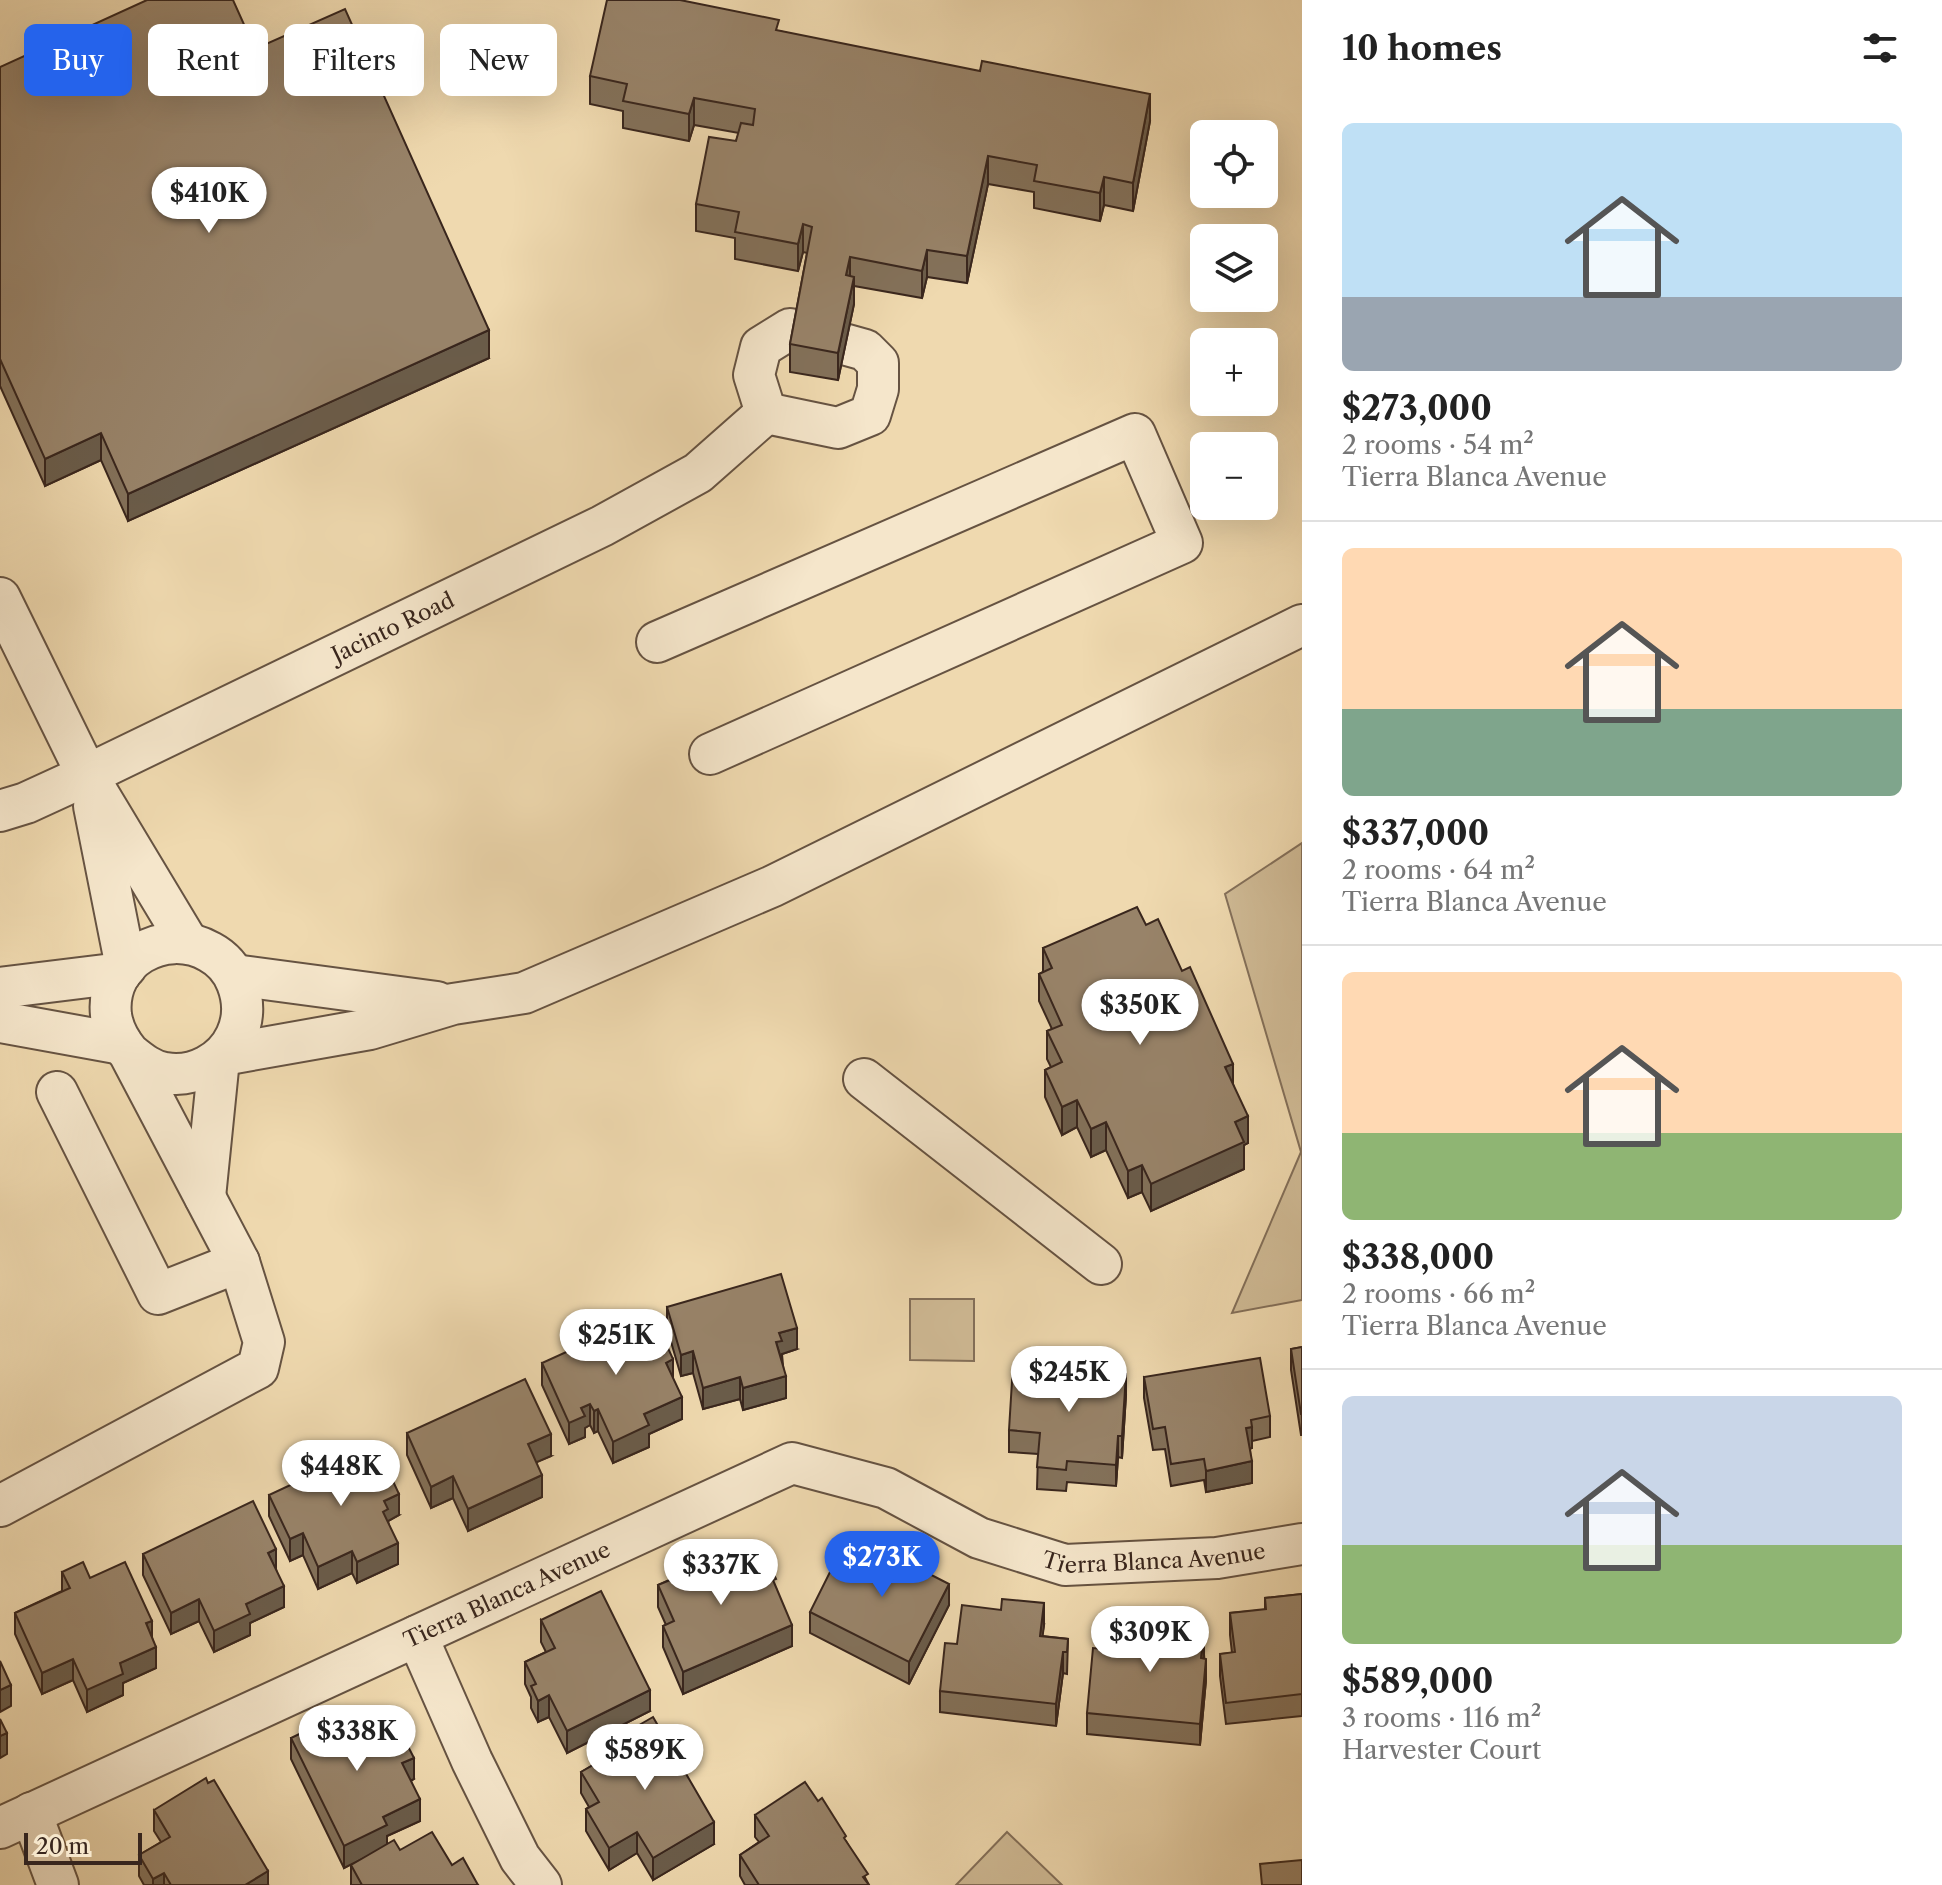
<!DOCTYPE html>
<meta charset="utf-8">
<style>
body{margin:0;font-family:"Libre Caslon Text",serif;background:#f6f6f6;color:#222;height:100vh;display:flex;flex-direction:column;font-size:30px;white-space:nowrap}
*{box-sizing:border-box;margin:0}
p{font-size:26px;color:#767676}
.icon{flex:none;width:44px;height:44px;fill:none;stroke:currentColor;stroke-width:2;stroke-linecap:round;stroke-linejoin:round}
.map{position:relative;flex:1;overflow:hidden}
.panel{display:flex;flex-direction:column;background:#fff;width:640px}
.panel>*{flex:none}
.banner{position:absolute;left:24px;top:24px;width:760px;height:72px;display:flex;gap:16px}
.controls{position:absolute;left:1190px;top:120px;display:grid;gap:16px}
.controls a{display:grid;place-items:center;width:88px;height:88px;border-radius:12px;background:#fff;box-shadow:0 8px 32px #0002;font-size:40px}
.scale{position:absolute;left:24px;bottom:20px;width:118px;box-sizing:border-box;padding-left:8px;border:4px solid #39261d;border-top:0;font-size:22px;line-height:28px;white-space:nowrap;color:#39261d;-webkit-text-stroke:6px #f5e6cb;paint-order:stroke}
.price{position:absolute;translate:-50% -68px;padding:0 18px;border-radius:28px;background:#fff;color:#222;font-size:26px;line-height:52px;filter:drop-shadow(0 2px 4px #0008)}
.price::after{content:'';position:absolute;left:50%;top:48px;width:24px;height:18px;margin-left:-12px;background:inherit;clip-path:polygon(0 0,100% 0,50% 100%)}
.price.on{background:#2563eb;color:#fff}
ul{padding:0;list-style:none}
li{display:grid;align-content:center;gap:16px;height:424px;padding:0 40px}
li+li{border-top:2px solid #e0e0e0}
li span{display:grid;place-items:center;height:248px;border-radius:12px;color:#555}
li>.icon{margin-inline-start:auto}
span .icon{width:144px;height:144px;fill:#fffc;stroke-width:1}
li b{font-size:34px}
h2{display:flex;justify-content:space-between;align-items:center;height:96px;padding:0 40px;font-size:34px}
.tag{padding:0 28px;border-radius:12px;background:#fff;box-shadow:0 8px 32px #0002;font-size:28px;line-height:72px}
.tag.on{background:#2563eb;color:#fff}
main{display:flex;flex:1;min-height:0}
.map>svg:first-child{display:block}
.green{fill:#d0bb96;stroke:#84705a;stroke-width:2}
.lines{fill:none;stroke-linecap:round;stroke-linejoin:round}
.minor-casing{stroke:#665342;stroke-width:44}
.minor{stroke:#f5e6cb;stroke-width:40}
.wall{fill:#83715a;stroke:#39261d;stroke-width:2}
.shaded-wall{fill:#6a5c4a;stroke:#39261d;stroke-width:2}
.building{fill:#988369;stroke:#39261d;stroke-width:2}
.labels{text-anchor:middle;stroke-width:6;stroke-linejoin:round;paint-order:stroke}
.street-label{font-size:22px;fill:#39261d;stroke:#f5e6cb}
</style>
<main>
<div class="map">
<svg width="1302" height="1885" viewBox="0 0 1302 1885">
<rect width="100%" height="100%" fill="#efd9af"/>
<filter id="stains"><feTurbulence type="fractalNoise" baseFrequency=".0025" numOctaves="4"/><feColorMatrix values="0 0 0 0 .2 0 0 0 0 .09 0 0 0 0 .02 0 0 0 .5 -.17"/></filter>
<radialGradient id="worn" r=".72"><stop offset=".6" stop-color="#630" stop-opacity="0"/><stop offset="1" stop-color="#630" stop-opacity=".3"/></radialGradient>
<!-- green -->
<g class="green">
<polygon points="1302,843 1302,1300 1232,1313 1301,1152 1225,894"/>
<polygon points="910,1299 974,1299 974,1361 910,1360"/>
<polygon points="1007,1832 1062,1885 956,1885"/>
</g>
<g class="lines">
<!-- minor casing -->
<g class="minor-casing">
<g id="minor">
<polygon points="790,329 865,350 878,363 878,389 870,415 838,428 766,413 754,375 761,347"/>
<polyline points="0,598 87,775 188,943"/>
<polyline points="657,642 1135,434 1182,543 710,754"/>
<polyline points="94,806 126,967"/>
<path id="s1" d="M0 811 26 803 87 775 602 526 698 473 766 413"/>
<polyline points="234,975 437,1002"/>
<polyline points="0,988 121,973"/>
<polyline points="0,1022 122,1044"/>
<polyline points="223,1055 370,1029 453,1004 524,993 773,886 1302,625"/>
<polyline points="864,1079 1101,1264"/>
<polyline points="57,1092 158,1294 239,1262"/>
<polyline points="205,1197 219,1059"/>
<path d="M0 1506 258 1368 264 1342 239 1262 129 1053C120 1042 113 1030 111 1015 105 960 164 926 210 952 223 959 232 970 237 983 244 1001 244 1019 236 1036 224 1062 194 1078 165 1073 151 1071 140 1062 129 1053"/>
<polyline points="417,1636 472,1761 520,1858 541,1885"/>
<polyline points="31,1813 58,1885"/>
<path id="s2" d="M0 1828 792 1463 886 1488 979 1538 1065 1565 1217 1558 1302 1544"/>
</g>
</g>
<!-- minor -->
<use href="#minor" class="minor"/>
</g>
<!-- wall -->
<g class="wall">
<polygon points="779,31 1150,121 1133,211 1104,205 1100,221 1034,208 1034,192 988,184 967,283 927,277 922,298 854,286 854,304 838,380 790,372 790,344 807,253 803,252 798,271 735,259 735,238 696,231 696,204 736,141 739,133 694,125 689,141 623,128 623,111 590,104 590,76"/>
<polygon points="255,49 489,358 128,521 101,460 45,486 0,386 0,67"/>
<polygon points="1146,925 1233,1084 1248,1143 1244,1145 1244,1169 1151,1211 1142,1192 1128,1198 1106,1150 1091,1157 1077,1127 1062,1135 1045,1097 1045,1070 1051,1067 1047,1059 1047,1031 1052,1029 1039,1001 1039,974 1043,972 1043,948"/>
<polygon points="667,1307 797,1349 782,1354 786,1398 743,1410 740,1399 703,1409 693,1373 681,1376 667,1328"/>
<polygon points="1302,1347 1302,1435 1301,1435 1291,1370 1291,1349"/>
<polygon points="542,1363 673,1379 682,1419 649,1434 649,1447 613,1463 598,1431 594,1433 590,1425 585,1428 585,1437 569,1444 542,1385"/>
<polygon points="1144,1377 1270,1416 1270,1437 1252,1441 1252,1448 1250,1449 1252,1483 1206,1492 1204,1480 1171,1486 1165,1449 1153,1450 1144,1398"/>
<polygon points="1126,1395 1122,1458 1118,1457 1116,1486 1067,1482 1066,1491 1037,1489 1038,1454 1009,1452 1009,1430"/>
<polygon points="407,1433 551,1456 536,1462 542,1497 468,1531 453,1498 431,1508 407,1455"/>
<polygon points="269,1495 399,1515 388,1521 398,1564 357,1583 352,1573 318,1589 303,1555 290,1561 269,1516"/>
<polygon points="143,1554 276,1569 284,1607 250,1623 250,1635 214,1652 199,1621 171,1634 143,1575"/>
<polygon points="688,1560 743,1573 776,1588 792,1646 683,1694 663,1647 663,1626 666,1625 658,1607 658,1585 688,1572"/>
<polygon points="909,1564 949,1605 909,1684 810,1633 810,1612 867,1568"/>
<polygon points="62,1572 90,1578 152,1637 156,1668 123,1683 123,1695 87,1712 73,1680 42,1694 15,1634 15,1613 62,1591"/>
<polygon points="1302,1594 1302,1716 1226,1724 1220,1676 1220,1654 1232,1653 1230,1635 1230,1613 1265,1610 1265,1598"/>
<polygon points="541,1620 650,1711 567,1753 549,1717 538,1722 531,1708 531,1697 525,1684 525,1662 546,1652 541,1642"/>
<polygon points="1044,1625 1042,1636 1068,1639 1067,1674 1063,1673 1056,1726 940,1712 940,1691"/>
<polygon points="1158,1628 1204,1654 1206,1680 1200,1745 1087,1734 1087,1713 1123,1651"/>
<polygon points="364,1737 414,1779 411,1781 420,1821 387,1836 387,1844 400,1850 452,1865 478,1885 351,1885 351,1865 355,1862 344,1868 291,1759 291,1738"/>
<polygon points="608,1743 714,1844 653,1880 637,1853 609,1870 586,1831 586,1809 589,1807 581,1793 581,1772 608,1756"/>
<polygon points="154,1810 268,1885 144,1885 139,1876 139,1855 161,1842 154,1831"/>
<polygon points="755,1815 846,1841 869,1885 745,1885 740,1876 740,1855 759,1842 755,1837"/>
</g>
<!-- shaded-wall -->
<g class="shaded-wall">
<polygon points="1150,94 1150,121 1133,211 1133,183"/>
<polygon points="694,98 694,125 689,141 689,114"/>
<polygon points="988,156 988,184 967,283 967,256"/>
<polygon points="1104,177 1104,205 1100,221 1100,193"/>
<polygon points="803,224 803,252 798,271 798,244"/>
<polygon points="927,250 927,277 922,298 922,271"/>
<polygon points="850,257 850,285 846,275"/>
<polygon points="854,277 854,304 838,380 838,353"/>
<polygon points="489,330 489,358 128,521 128,494"/>
<polygon points="101,433 101,460 45,486 45,459"/>
<polygon points="1233,1064 1233,1091 1225,1067"/>
<polygon points="1077,1100 1077,1127 1062,1135 1062,1107"/>
<polygon points="1248,1116 1248,1143 1244,1145 1244,1169 1151,1211 1151,1184 1235,1122"/>
<polygon points="1106,1122 1106,1150 1091,1157 1091,1129"/>
<polygon points="1142,1165 1142,1192 1128,1198 1128,1171"/>
<polygon points="797,1328 797,1349 782,1354 782,1362 776,1342 779,1333"/>
<polygon points="693,1351 693,1373 681,1376 681,1355"/>
<polygon points="673,1359 673,1381 666,1363"/>
<polygon points="1126,1374 1126,1395 1122,1458 1122,1436"/>
<polygon points="786,1376 786,1398 743,1410 743,1388"/>
<polygon points="740,1377 740,1399 703,1409 703,1388"/>
<polygon points="682,1397 682,1419 649,1434 649,1447 613,1463 613,1442 644,1414"/>
<polygon points="590,1404 590,1425 585,1428 585,1437 569,1444 569,1423 581,1408"/>
<polygon points="598,1409 598,1431 594,1433 594,1411"/>
<polygon points="1252,1427 1252,1448 1246,1449 1246,1428"/>
<polygon points="551,1434 551,1456 528,1466 528,1444"/>
<polygon points="1118,1436 1118,1457 1116,1486 1116,1465"/>
<polygon points="1252,1461 1252,1483 1206,1492 1206,1471"/>
<polygon points="542,1475 542,1497 468,1531 468,1509"/>
<polygon points="453,1476 453,1498 431,1508 431,1487"/>
<polygon points="399,1494 399,1515 388,1521 388,1531 383,1512 384,1501"/>
<polygon points="303,1533 303,1555 290,1561 290,1539"/>
<polygon points="398,1543 398,1564 357,1583 357,1562"/>
<polygon points="276,1549 276,1571 268,1553"/>
<polygon points="909,1550 909,1571 904,1561"/>
<polygon points="352,1551 352,1573 318,1589 318,1567"/>
<polygon points="949,1584 949,1605 909,1684 909,1662"/>
<polygon points="284,1586 284,1607 250,1623 250,1635 214,1652 214,1631 246,1604"/>
<polygon points="199,1599 199,1621 171,1634 171,1613"/>
<polygon points="1044,1603 1044,1625 1040,1657 1040,1636"/>
<polygon points="152,1621 152,1642 146,1623"/>
<polygon points="792,1625 792,1646 683,1694 683,1672"/>
<polygon points="1204,1632 1204,1654 1201,1680 1201,1658"/>
<polygon points="156,1647 156,1668 123,1683 123,1695 87,1712 87,1690 120,1663"/>
<polygon points="1063,1652 1063,1673 1056,1726 1056,1704"/>
<polygon points="73,1659 73,1680 42,1694 42,1673"/>
<polygon points="1206,1659 1206,1680 1200,1745 1200,1724"/>
<polygon points="11,1685 11,1706 0,1712 0,1690"/>
<polygon points="650,1690 650,1711 567,1753 567,1731"/>
<polygon points="549,1695 549,1717 538,1722 538,1701"/>
<polygon points="7,1733 7,1754 0,1758 0,1736"/>
<polygon points="414,1758 414,1779 402,1785 402,1763"/>
<polygon points="420,1799 420,1821 387,1836 387,1847 344,1868 344,1846 383,1817"/>
<polygon points="714,1822 714,1844 653,1880 653,1858"/>
<polygon points="637,1832 637,1853 609,1870 609,1848"/>
<polygon points="268,1871 268,1885 245,1885"/>
<polygon points="164,1873 164,1885 153,1885 153,1879"/>
</g>
<!-- building -->
<g class="building">
<polygon points="147,0 233,0 255,49 345,9 489,330 128,494 101,433 45,459 0,359 0,67"/>
<polygon points="607,0 680,0 779,20 776,30 980,71 982,61 1150,94 1133,183 1104,177 1100,193 1034,181 1037,165 988,156 967,256 927,250 922,271 850,257 846,275 854,277 838,353 790,344 812,227 803,224 798,244 735,232 739,212 696,204 709,137 736,141 741,123 753,125 755,109 694,98 689,114 623,101 627,84 590,76"/>
<polygon points="1137,907 1146,925 1158,919 1182,971 1190,967 1233,1064 1225,1067 1248,1116 1235,1122 1244,1142 1151,1184 1142,1165 1128,1171 1106,1122 1091,1129 1077,1100 1062,1107 1045,1070 1062,1062 1047,1031 1062,1025 1039,974 1052,968 1043,948"/>
<polygon points="781,1274 797,1328 779,1333 782,1341 776,1342 786,1376 743,1388 740,1377 703,1388 693,1351 681,1355 667,1307"/>
<polygon points="652,1313 673,1359 666,1363 682,1397 644,1414 649,1425 613,1442 598,1409 594,1411 590,1404 581,1408 585,1416 569,1423 542,1363"/>
<polygon points="1302,1347 1302,1414 1301,1414 1291,1349"/>
<polygon points="1260,1358 1270,1416 1251,1420 1252,1427 1246,1428 1252,1461 1206,1471 1204,1459 1171,1464 1165,1427 1153,1429 1144,1377"/>
<polygon points="1013,1365 1126,1374 1122,1436 1118,1436 1116,1465 1067,1461 1066,1470 1037,1467 1040,1433 1009,1430"/>
<polygon points="525,1379 551,1434 528,1444 542,1475 468,1509 453,1476 431,1487 407,1433"/>
<polygon points="376,1445 399,1494 384,1501 388,1509 383,1512 398,1543 357,1562 352,1551 318,1567 303,1533 290,1539 269,1495"/>
<polygon points="253,1501 276,1549 268,1553 284,1586 246,1604 250,1614 214,1631 199,1599 171,1613 143,1554"/>
<polygon points="884,1536 909,1550 904,1561 949,1584 909,1662 810,1612 839,1554 867,1568"/>
<polygon points="729,1542 743,1573 768,1562 776,1579 773,1580 792,1625 683,1672 663,1626 674,1621 658,1585 692,1571 688,1560"/>
<polygon points="83,1562 90,1578 125,1562 152,1621 146,1623 156,1647 120,1663 123,1674 87,1690 73,1659 42,1673 15,1613 70,1588 62,1572"/>
<polygon points="601,1591 650,1690 567,1731 549,1695 538,1701 531,1686 536,1684 525,1662 555,1648 541,1620"/>
<polygon points="1302,1594 1302,1694 1226,1703 1220,1654 1235,1652 1230,1613 1266,1609 1265,1598"/>
<polygon points="1002,1599 1044,1603 1040,1636 1068,1639 1067,1652 1063,1652 1056,1704 940,1691 945,1643 957,1644 962,1605 1001,1610"/>
<polygon points="1127,1613 1158,1616 1156,1628 1204,1632 1201,1658 1206,1659 1200,1724 1087,1713 1093,1648 1123,1651"/>
<polygon points="0,1661 11,1685 0,1690"/>
<polygon points="351,1709 364,1737 395,1721 414,1758 402,1763 420,1799 383,1817 387,1825 344,1846 291,1738"/>
<polygon points="653,1717 714,1822 653,1858 637,1832 609,1848 586,1809 599,1802 581,1772 614,1753 608,1743"/>
<polygon points="0,1719 7,1733 0,1736"/>
<polygon points="206,1778 208,1783 214,1780 268,1871 245,1885 171,1885 164,1873 153,1879 139,1855 170,1837 154,1810"/>
<polygon points="805,1782 818,1801 822,1798 846,1836 844,1838 868,1874 863,1877 869,1885 759,1885 740,1855 769,1836 755,1815"/>
<polygon points="432,1832 452,1865 463,1858 478,1885 362,1885 351,1865 394,1840 400,1850"/>
<polygon points="1302,1860 1302,1885 1262,1885 1260,1864"/>
</g>
<g class="labels">
<!-- street labels -->
<g class="street-label">
<text dy="8" stroke="none"><textPath href="#s1" startOffset="434">Jacinto Road</textPath></text>
<text dy="8" stroke="none"><textPath href="#s2" startOffset="1254">Tierra Blanca Avenue</textPath></text>
<text dy="8" stroke="none"><textPath href="#s2" startOffset="558">Tierra Blanca Avenue</textPath></text>
</g>
</g>
<rect width="100%" height="100%" filter="url(#stains)"/>
<rect width="100%" height="100%" fill="url(#worn)"/>
</svg>
<div class="controls">
<a><svg class="icon" aria-label="locate" viewBox="0 0 24 24"><circle cx="12" cy="12" r="6"/><path d="M12 2v4M12 18v4M2 12h4M18 12h4"/></svg></a>
<a><svg class="icon" aria-label="layers" viewBox="0 0 24 24"><path d="M12 4l9 5-9 5-9-5zM3 14l9 5 9-5"/></svg></a>
<a>+</a>
<a>−</a>
</div>
<div class="scale">20 m</div>
<b class="price" style="left:209px;top:235px">$410K</b>
<b class="price" style="left:1140px;top:1047px">$350K</b>
<b class="price" style="left:616px;top:1377px">$251K</b>
<b class="price" style="left:1069px;top:1414px">$245K</b>
<b class="price" style="left:341px;top:1508px">$448K</b>
<b class="price on" style="left:882px;top:1599px">$273K</b>
<b class="price" style="left:721px;top:1607px">$337K</b>
<b class="price" style="left:1150px;top:1674px">$309K</b>
<b class="price" style="left:357px;top:1773px">$338K</b>
<b class="price" style="left:645px;top:1792px">$589K</b>
<div class="banner">
<a class="tag on">Buy</a>
<a class="tag">Rent</a>
<a class="tag">Filters</a>
<a class="tag">New</a>
</div>
</div>
<section class="panel">
<h2>10 homes<svg class="icon" aria-label="filters" viewBox="0 0 24 24"><path d="M4 7h16M4 17h16"/><circle cx="9" cy="7" r="2"/><circle cx="15" cy="17" r="2"/></svg></h2>
<ul>
<li><span style="background:linear-gradient(#bfe0f5 70%,#9aa5b1 0)"><svg class="icon" aria-label="home" viewBox="0 0 24 24"><path d="M3 11l9-7 9 7M6 9v11h12V9"/></svg></span><div><b>$273,000</b><p>2 rooms · 54 m²</p><p>Tierra Blanca Avenue</p></div></li>
<li><span style="background:linear-gradient(#ffd9b3 65%,#7fa58c 0)"><svg class="icon" aria-label="home" viewBox="0 0 24 24"><path d="M3 11l9-7 9 7M6 9v11h12V9"/></svg></span><div><b>$337,000</b><p>2 rooms · 64 m²</p><p>Tierra Blanca Avenue</p></div></li>
<li><span style="background:linear-gradient(#ffd9b3 65%,#8fb573 0)"><svg class="icon" aria-label="home" viewBox="0 0 24 24"><path d="M3 11l9-7 9 7M6 9v11h12V9"/></svg></span><div><b>$338,000</b><p>2 rooms · 66 m²</p><p>Tierra Blanca Avenue</p></div></li>
<li><span style="background:linear-gradient(#c9d6e8 60%,#8fb573 0)"><svg class="icon" aria-label="home" viewBox="0 0 24 24"><path d="M3 11l9-7 9 7M6 9v11h12V9"/></svg></span><div><b>$589,000</b><p>3 rooms · 116 m²</p><p>Harvester Court</p></div></li>
</ul>
</section>
</main>
